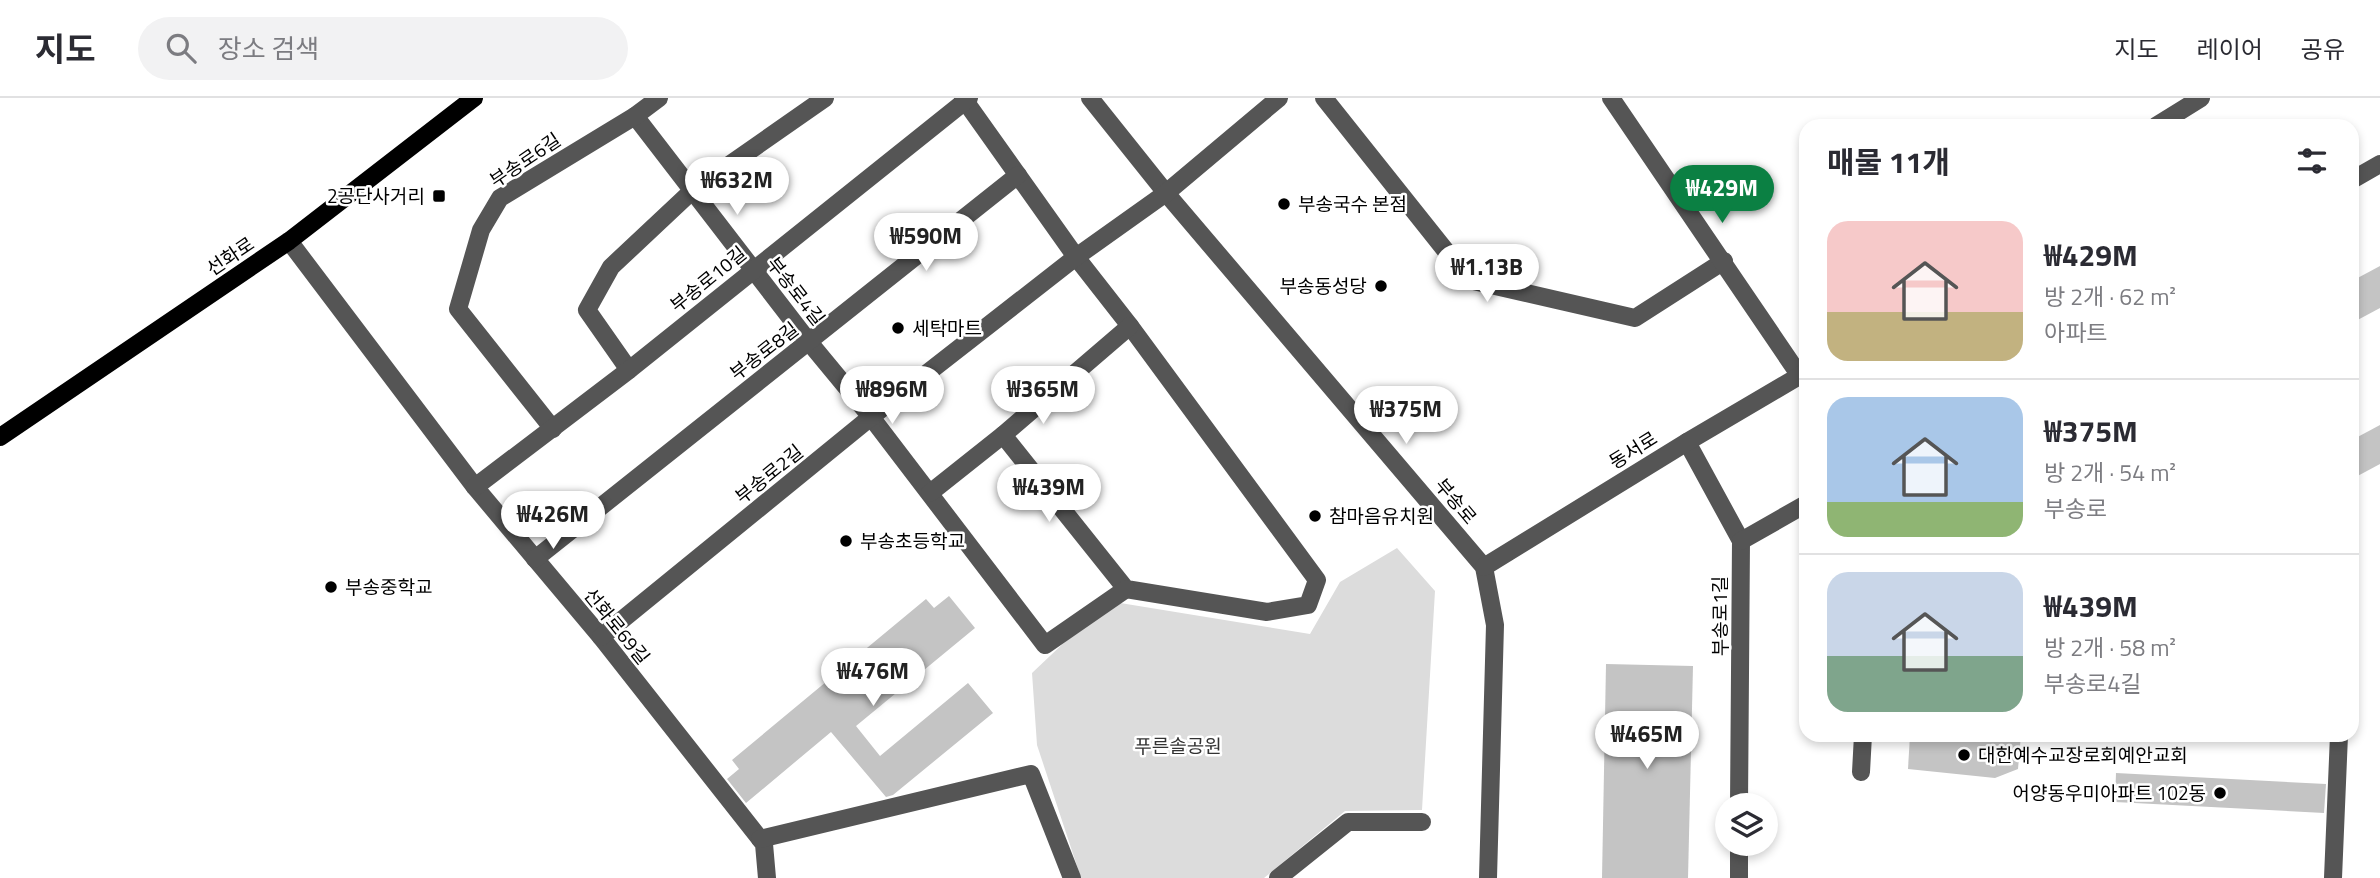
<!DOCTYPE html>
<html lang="ko">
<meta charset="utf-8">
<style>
body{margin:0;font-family:"Titillium Web","Noto Sans KR",sans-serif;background:#f2f2f3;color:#2b2b33;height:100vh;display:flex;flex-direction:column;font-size:26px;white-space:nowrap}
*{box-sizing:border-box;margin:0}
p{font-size:23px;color:#7c7c81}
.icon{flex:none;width:38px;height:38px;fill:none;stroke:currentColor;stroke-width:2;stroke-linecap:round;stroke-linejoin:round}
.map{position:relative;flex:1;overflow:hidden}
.drawer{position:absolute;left:1799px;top:21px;width:560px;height:623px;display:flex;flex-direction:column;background:#fff;border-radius:21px;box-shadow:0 4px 10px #0003}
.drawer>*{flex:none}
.tools{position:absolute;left:1715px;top:695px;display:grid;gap:14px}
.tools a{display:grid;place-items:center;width:63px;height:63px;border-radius:50%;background:#fff;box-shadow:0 4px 10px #0003;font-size:35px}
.price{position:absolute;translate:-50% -60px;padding:0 16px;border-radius:24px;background:#fff;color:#222;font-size:23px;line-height:46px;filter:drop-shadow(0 2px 4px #0008)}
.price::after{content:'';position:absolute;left:50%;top:42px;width:21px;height:16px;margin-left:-10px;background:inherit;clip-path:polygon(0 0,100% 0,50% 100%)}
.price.on{background:#0b8043;color:#fff}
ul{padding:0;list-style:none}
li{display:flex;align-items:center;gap:21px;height:175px;padding:0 28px}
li+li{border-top:2px solid #e1e1e2}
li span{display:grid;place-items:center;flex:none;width:196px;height:140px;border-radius:21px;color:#555}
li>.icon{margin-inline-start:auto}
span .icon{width:84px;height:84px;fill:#fffc;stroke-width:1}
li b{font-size:30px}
h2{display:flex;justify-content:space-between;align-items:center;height:84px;padding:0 28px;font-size:30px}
header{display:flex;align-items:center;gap:42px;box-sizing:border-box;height:98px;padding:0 35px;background:#fff;border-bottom:2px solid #e1e1e2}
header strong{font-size:33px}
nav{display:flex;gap:38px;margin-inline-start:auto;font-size:24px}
.search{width:490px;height:63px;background:#f2f2f3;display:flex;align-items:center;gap:18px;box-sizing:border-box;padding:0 24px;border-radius:38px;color:#7c7c81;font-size:26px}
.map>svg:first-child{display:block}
.green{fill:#dcdcdc}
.building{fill:#c4c4c4}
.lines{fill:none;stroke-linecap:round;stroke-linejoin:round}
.minor{stroke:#555;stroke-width:18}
.major{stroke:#000;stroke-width:18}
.poi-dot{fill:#000;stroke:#fff;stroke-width:2.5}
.labels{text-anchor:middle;stroke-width:5;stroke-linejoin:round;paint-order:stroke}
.street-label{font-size:19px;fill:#000;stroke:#fff}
.poi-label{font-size:19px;fill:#000;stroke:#fff;text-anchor:start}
.park-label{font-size:19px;fill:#333;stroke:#fff}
</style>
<header>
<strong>지도</strong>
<div class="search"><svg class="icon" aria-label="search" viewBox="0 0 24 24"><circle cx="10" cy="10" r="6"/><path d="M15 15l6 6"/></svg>장소 검색</div>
<nav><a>지도</a><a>레이어</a><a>공유</a></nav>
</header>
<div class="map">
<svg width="2380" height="780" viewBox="0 0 2380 780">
<rect width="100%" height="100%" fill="#fff"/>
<!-- green -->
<polygon class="green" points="1397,450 1435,493 1422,712 1345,713 1264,780 1081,780 1037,647 1032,575 1108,503 1310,536 1340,484"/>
<!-- building -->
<g class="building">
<polygon points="2380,168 2380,210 2352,225 2352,183"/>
<polygon points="2380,327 2380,366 2352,381 2352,342"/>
<polygon points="949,498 975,530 856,628 880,658 968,585 993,615 893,697 886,699 831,634 746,705 727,681 739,671 732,662 926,501 934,510"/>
<polygon points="1606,566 1693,568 1688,780 1602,780"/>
<polygon points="1910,637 2021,637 2018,671 1995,680 1908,671"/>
<polygon points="2116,675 2326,686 2324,715 2115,704"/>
</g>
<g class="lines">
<!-- minor -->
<g class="minor">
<polyline points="963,0 1076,159 1130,228 1317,482 1308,507 1267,514 1126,491 1003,337"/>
<polyline points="1090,0 1166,95 1484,469 1495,527 1488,780"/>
<polyline points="1324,0 1469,182 1635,220 1724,163"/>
<polyline points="1611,0 1800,278"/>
<polyline points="635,18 809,244 871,319 1045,547 1126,491"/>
<polyline points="2156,28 2201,0"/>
<polyline points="2352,82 2380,66"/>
<polyline points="289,143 475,389 601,539 764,746 767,780"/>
<polyline points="629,272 587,212 611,169 692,93 825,0"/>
<polyline points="553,331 458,211 481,132 500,100 635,18 659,0"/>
<polyline points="1687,344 1741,443 1739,707"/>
<polyline points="475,389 629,272 969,0"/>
<polyline points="930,395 1003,337 1130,228"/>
<polyline points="1741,443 1806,406"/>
<polyline points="535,461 1018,77"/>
<polyline points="1484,469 1687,344 1806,274"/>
<polyline points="601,539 871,319 1076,159 1166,95 1279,0"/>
<polyline points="1861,674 1863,637"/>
<polyline points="760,741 1031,676 1072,780"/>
<polyline points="1278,780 1348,724 1422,724"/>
<polyline points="1739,780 1739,746"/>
<polyline points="2333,780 2339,637"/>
</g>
<!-- major -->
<polyline class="major" points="0,339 289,143 474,0"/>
</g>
<!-- markers -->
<g class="poi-dot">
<rect x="432" y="91" width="14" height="14" rx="3.5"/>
<circle cx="1284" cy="106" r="7"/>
<circle cx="1381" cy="188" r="7"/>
<circle cx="898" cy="230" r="7"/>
<circle cx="1315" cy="418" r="7"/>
<circle cx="846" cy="443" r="7"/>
<circle cx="331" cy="489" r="7"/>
<circle cx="1964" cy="657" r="7"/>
<circle cx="2220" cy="695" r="7"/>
</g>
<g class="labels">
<!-- street labels -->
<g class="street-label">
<text transform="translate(525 62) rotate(-34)" y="7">부송로6길</text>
<text transform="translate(230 158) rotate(-34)" y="7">선화로</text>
<text transform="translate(708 181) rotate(-39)" y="7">부송로10길</text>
<text transform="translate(796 193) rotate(52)" y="7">부송로4길</text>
<text transform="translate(764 253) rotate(-38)" y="7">부송로8길</text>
<text transform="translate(1633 352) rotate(-32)" y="7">동서로</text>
<text transform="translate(769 376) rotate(-39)" y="7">부송로2길</text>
<text transform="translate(1456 403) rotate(50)" y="7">부송로</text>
<text transform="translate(1720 518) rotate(-90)" y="7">부송로1길</text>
<text transform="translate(617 528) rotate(51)" y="7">선화로69길</text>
</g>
<!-- poi labels -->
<g class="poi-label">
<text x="425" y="105" text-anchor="end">2공단사거리</text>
<text x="1298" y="113">부송국수 본점</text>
<text x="1367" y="195" text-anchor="end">부송동성당</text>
<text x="912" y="237">세탁마트</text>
<text x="1329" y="425">참마음유치원</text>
<text x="860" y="450">부송초등학교</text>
<text x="345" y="496">부송중학교</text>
<text x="1978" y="664">대한예수교장로회예안교회</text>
<text x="2206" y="702" text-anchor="end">어양동우미아파트 102동</text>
</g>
<!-- park labels -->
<g class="park-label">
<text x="1178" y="655">푸른솔공원</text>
</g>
</g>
</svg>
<div class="tools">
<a><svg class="icon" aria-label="layers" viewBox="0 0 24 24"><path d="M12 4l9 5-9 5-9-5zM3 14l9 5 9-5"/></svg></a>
</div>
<b class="price" style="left:737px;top:119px">₩632M</b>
<b class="price on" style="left:1722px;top:127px">₩429M</b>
<b class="price" style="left:926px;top:175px">₩590M</b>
<b class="price" style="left:1487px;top:206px">₩1.13B</b>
<b class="price" style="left:892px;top:328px">₩896M</b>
<b class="price" style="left:1043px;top:328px">₩365M</b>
<b class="price" style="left:1406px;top:348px">₩375M</b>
<b class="price" style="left:1049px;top:426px">₩439M</b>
<b class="price" style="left:553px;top:453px">₩426M</b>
<b class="price" style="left:873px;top:610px">₩476M</b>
<b class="price" style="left:1647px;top:673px">₩465M</b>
<section class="drawer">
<h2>매물 11개<svg class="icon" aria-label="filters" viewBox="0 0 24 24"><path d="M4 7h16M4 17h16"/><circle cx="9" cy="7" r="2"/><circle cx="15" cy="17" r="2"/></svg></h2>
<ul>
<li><span style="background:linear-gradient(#f6c9c9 65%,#c2b280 0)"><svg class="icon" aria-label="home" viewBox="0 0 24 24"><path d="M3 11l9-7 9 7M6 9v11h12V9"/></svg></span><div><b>₩429M</b><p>방 2개 · 62 m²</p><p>아파트</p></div></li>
<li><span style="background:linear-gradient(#a9c7e8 75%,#8fb573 0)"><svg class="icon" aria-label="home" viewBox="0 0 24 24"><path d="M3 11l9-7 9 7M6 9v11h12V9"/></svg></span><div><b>₩375M</b><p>방 2개 · 54 m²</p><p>부송로</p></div></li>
<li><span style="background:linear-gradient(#c9d6e8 60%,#7fa58c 0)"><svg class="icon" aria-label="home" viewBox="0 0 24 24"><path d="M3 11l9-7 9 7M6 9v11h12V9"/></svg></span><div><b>₩439M</b><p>방 2개 · 58 m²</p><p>부송로4길</p></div></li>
</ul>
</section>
</div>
